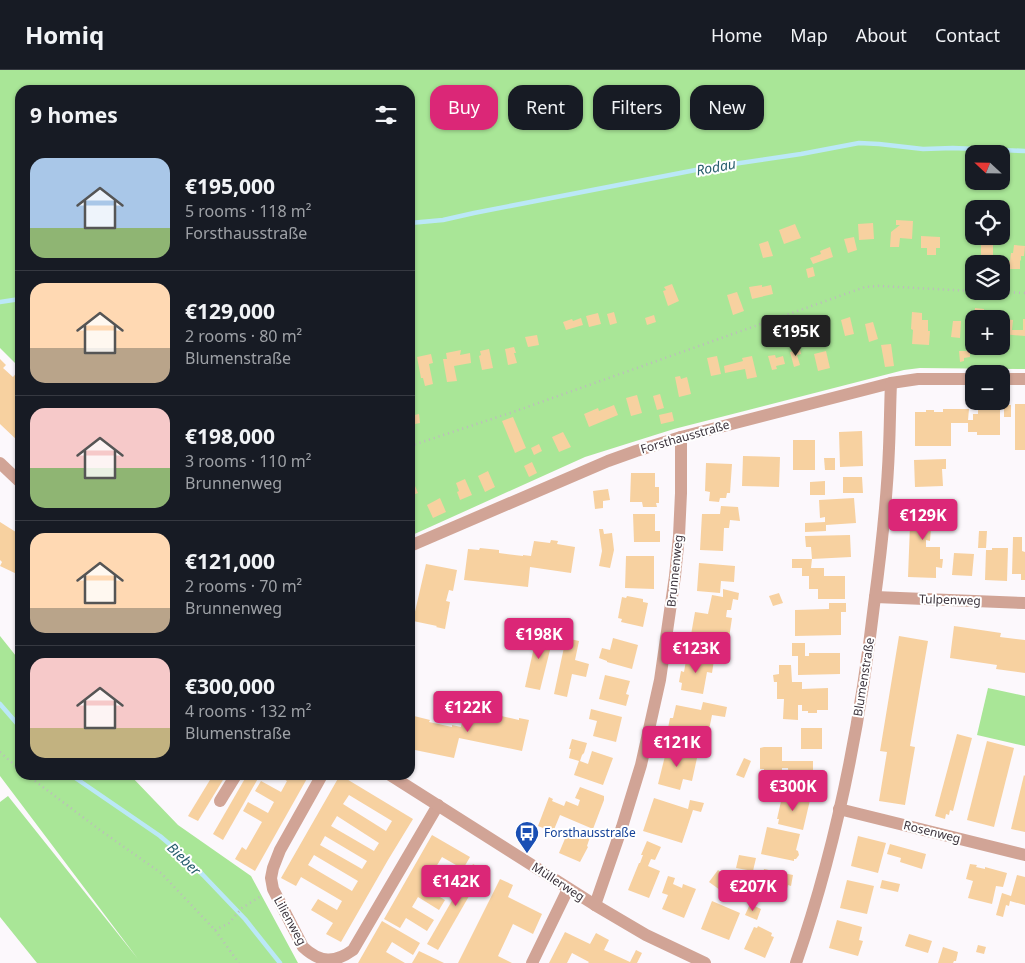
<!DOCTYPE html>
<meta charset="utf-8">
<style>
body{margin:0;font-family:"Noto Sans",sans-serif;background:#20242c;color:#f1f3f6;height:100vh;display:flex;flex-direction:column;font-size:19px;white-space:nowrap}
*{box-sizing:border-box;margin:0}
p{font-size:16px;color:#9ea1a6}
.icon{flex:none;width:28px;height:28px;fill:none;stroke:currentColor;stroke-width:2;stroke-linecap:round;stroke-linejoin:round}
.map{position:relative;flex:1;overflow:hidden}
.sheet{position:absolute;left:15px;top:15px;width:400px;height:695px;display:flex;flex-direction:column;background:#171b24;border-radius:15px;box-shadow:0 1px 4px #0004}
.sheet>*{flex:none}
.banner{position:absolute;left:430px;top:15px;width:475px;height:45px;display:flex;gap:10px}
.needle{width:32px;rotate:292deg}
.buttons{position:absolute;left:965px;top:75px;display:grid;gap:10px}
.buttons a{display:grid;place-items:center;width:45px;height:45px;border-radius:10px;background:#171b24;box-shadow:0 1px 4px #0004;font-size:25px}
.price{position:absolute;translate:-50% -42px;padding:0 11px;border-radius:5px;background:#db2777;color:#fff;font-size:16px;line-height:32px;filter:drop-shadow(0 1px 2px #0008)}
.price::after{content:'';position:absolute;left:50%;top:30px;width:15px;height:11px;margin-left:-8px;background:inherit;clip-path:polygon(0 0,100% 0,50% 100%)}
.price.on{background:#222;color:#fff}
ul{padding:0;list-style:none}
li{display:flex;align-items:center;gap:15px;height:125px;padding:0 15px}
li+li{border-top:1px solid #363941}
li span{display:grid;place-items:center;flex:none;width:140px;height:100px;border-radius:15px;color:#555}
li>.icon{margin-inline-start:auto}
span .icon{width:60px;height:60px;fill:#fffc;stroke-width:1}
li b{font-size:21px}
h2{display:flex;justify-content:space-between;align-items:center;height:60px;padding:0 15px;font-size:21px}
.pill{padding:0 18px;border-radius:15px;background:#171b24;box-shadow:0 1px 4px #0004;font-size:18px;line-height:45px}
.pill.on{background:#db2777;color:#fff}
header{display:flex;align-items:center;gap:30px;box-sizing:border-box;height:70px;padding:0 25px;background:#171b24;border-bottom:1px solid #363941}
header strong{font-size:24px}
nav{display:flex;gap:28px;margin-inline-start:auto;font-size:18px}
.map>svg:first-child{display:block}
.green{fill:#a9e697;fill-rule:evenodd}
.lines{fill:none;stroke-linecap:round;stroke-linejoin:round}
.stream{stroke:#bbe8f7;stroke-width:4.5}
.building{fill:#f7d1a0;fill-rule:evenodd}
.path{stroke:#beb9bf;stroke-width:2.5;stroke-dasharray:1 4;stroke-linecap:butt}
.minor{stroke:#d1a496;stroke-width:12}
.labels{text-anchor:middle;stroke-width:4;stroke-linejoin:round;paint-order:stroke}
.street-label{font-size:12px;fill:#3b333c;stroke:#fff}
.transit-label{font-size:12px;fill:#164399;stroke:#fff;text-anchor:start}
.water-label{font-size:14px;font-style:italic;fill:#285e6e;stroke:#fff}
</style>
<header>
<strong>Homiq</strong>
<nav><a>Home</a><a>Map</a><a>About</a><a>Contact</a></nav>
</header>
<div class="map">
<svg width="1025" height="893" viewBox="0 0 1025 893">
<rect width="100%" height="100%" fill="#fcf8fc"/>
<!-- green -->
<g class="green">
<path d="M0 0H1025V299L920 298 904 300 674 359 585 387 410 466V20H20V298L0 278ZM974 84H1001V111H974ZM974 139H1001V166H974ZM974 194H1001V221H974ZM974 249H1001V276H974Z"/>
<polygon points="0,566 20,591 20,705 130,705 178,755 251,806 298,893 37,893 0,847 0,732 8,726 138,889 0,706"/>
<polygon points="988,618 1025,626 1025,676 977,665"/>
</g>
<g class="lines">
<!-- stream -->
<g class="stream">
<polyline points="410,153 443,150 474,143 706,98 801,84 859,73 879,74 923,79 953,78 1025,81"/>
<polyline points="0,232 20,229"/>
<polyline points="0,634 20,657"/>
<polyline points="71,705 160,766 181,784 203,805 245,849 280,893"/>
</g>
</g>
<!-- building -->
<g class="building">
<polygon points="896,150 913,151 912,169 900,168 899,177 890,177 891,162 900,155 896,155"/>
<polygon points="873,153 874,169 859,170 858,154"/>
<polygon points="795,154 801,168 784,174 779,160"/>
<polygon points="921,166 940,167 940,178 936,178 936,185 927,185 927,178 921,178"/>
<polygon points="854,167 857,180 848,183 844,169"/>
<polygon points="768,171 773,186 763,188 759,174"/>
<rect x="981" y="171" width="12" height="19"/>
<polygon points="1014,175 1025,176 1024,186 1021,186 1021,191 1020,190 1020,199 1009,199 1009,191 1010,191 1011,183 1013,183"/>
<polygon points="830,177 833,187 813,194 810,188 821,184 820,181"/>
<polygon points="813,197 815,206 808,208 806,199"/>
<polygon points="672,214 679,231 668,236 663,221 666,220 664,217"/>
<polygon points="762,215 762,217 771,215 773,224 752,229 749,217"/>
<polygon points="737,222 744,241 733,245 727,225"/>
<polygon points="975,238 984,239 984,242 993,243 993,249 974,249"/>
<polygon points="614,242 617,253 610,255 607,244"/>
<polygon points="912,242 922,243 922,250 928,250 928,261 930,261 929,275 912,274 913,260 911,259"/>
<polygon points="598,243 601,254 589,257 586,246"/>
<polygon points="654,245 656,252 647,255 645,248"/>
<polygon points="850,247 854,264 845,266 841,250"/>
<polygon points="581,248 583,255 566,260 563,252 572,249 573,251"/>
<polygon points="1003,249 1013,250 1012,260 1023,260 1023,249 1025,249 1025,266 1002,264"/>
<polygon points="953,251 961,251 960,268 951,267"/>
<polygon points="873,252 878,269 869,272 865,254"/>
<polygon points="537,265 539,275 528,277 525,267"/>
<polygon points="891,274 894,296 885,297 881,275"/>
<polygon points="514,277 516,283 514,283 517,293 508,295 505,279"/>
<polygon points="489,279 493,298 482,300 479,286 481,285 480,281"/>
<polygon points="800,279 801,284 797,285 800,295 794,297 790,282"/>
<polygon points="461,280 460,285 470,283 471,293 454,296 457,311 447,312 443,289 447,289 446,283"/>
<polygon points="826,281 830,298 818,301 814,284"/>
<polygon points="959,281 970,281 970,287 964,288 964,291 960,292"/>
<polygon points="431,284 433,293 429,294 433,314 425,316 423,308 421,308 417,287"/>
<polygon points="775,285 776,288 783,286 785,294 776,296 777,299 772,300 768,286"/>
<polygon points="717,286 721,304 711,306 707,288"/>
<polygon points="752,286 757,307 747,309 745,299 725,303 724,296 743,291 742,288"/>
<polygon points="0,289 6,295 3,298 13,307 20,299 20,369 18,371 0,354"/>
<polygon points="680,306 681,309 687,307 691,324 679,327 675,307"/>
<polygon points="660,324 664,338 657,340 653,326"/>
<polygon points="637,325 642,343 631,346 626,328"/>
<rect x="1015" y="334" width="10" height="46"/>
<polygon points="614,335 618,345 589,357 584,344 598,338 599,341"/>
<polygon points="978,335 1000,335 1000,365 977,365 977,362 968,362 968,353 951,353 951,376 915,376 915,342 926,342 926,340 934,340 934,342 943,342 943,339 969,339 968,350 973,350 973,344 978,344"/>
<rect x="1004" y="335" width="7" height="12"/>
<polygon points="672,342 674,351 661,354 659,345"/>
<polygon points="419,344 420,353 410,355 410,346"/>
<polygon points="513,347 526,378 515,383 502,351"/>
<polygon points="862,361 863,396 840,397 839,362"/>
<polygon points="563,362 571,377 559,382 552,367"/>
<rect x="793" y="370" width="22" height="30"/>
<polygon points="539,374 542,381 534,385 531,378"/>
<polygon points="743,386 780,387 779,417 742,416"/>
<polygon points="824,388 835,388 835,400 825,400"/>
<polygon points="946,389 946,399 942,399 943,416 915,417 914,390"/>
<polygon points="532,392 537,403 529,407 524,396"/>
<polygon points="706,393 732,394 730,423 727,423 726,428 720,428 719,432 709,431 710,422 705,421"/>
<polygon points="488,401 495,417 485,422 478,406"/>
<polygon points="631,403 655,403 655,417 659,417 659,433 656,433 657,437 643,437 642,432 630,432"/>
<polygon points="843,407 862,407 863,423 843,423"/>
<polygon points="412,409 418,423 410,426 410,410"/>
<polygon points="465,409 472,425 460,430 457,422 459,421 456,413"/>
<polygon points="825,411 825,425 810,425 810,412"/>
<polygon points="608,419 610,430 603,431 603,438 595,439 593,421"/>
<polygon points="440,428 446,442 433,448 427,435"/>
<polygon points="854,428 856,453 826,455 826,461 805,462 805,453 825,452 825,447 820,448 819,430"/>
<polygon points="911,429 933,430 933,441 937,441 936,454 933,454 933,457 931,457 930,471 926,470 926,477 940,477 940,489 943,489 942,498 936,497 936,508 908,507"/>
<polygon points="721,436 738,437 740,451 730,450 729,458 724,458 723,481 700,480 702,444 720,444"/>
<polygon points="633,444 655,444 655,461 660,461 660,472 634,472"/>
<polygon points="0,452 19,464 17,467 20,468 20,509 17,508 19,505 0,496 2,492 0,490"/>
<polygon points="599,459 603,459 604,464 612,463 614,480 610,498 599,496 602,481"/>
<polygon points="979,461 987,461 986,478 978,478"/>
<polygon points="850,465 851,487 812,489 811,477 806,477 805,466"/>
<polygon points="1013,467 1022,467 1022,481 1025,482 1025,510 1021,510 1021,504 1012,504"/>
<polygon points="551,470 558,471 557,474 575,477 571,503 530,497 528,517 464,510 468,479 479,480 480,478 499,480 499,483 523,486 523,485 531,486 534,471 550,473"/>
<polygon points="992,478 1008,478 1007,511 985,510 986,480 992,480"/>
<polygon points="954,483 974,484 972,506 952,505"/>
<polygon points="626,486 654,486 654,519 625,518"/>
<polygon points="792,489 812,489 811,498 824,498 824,506 845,506 845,529 818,529 818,519 809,519 809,506 802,506 802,498 792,498"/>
<polygon points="699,493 735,496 734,512 721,511 720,523 697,521"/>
<polygon points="426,494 457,500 453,521 449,520 446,531 450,532 445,559 436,557 437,556 413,551 412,555 410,555 410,545 414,546"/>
<polygon points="723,519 739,523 738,530 733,529 731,540 727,540 726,547 732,548 729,568 715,565 713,580 689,576 695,542 708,544 712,525 723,527"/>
<polygon points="779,523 783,533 773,536 769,526"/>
<polygon points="627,526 643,529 643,532 648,533 643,557 621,552 622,549 618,548 622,527 626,528"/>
<polygon points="829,533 846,533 846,542 841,542 841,565 795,566 795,540 829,539"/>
<polygon points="954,556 1001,563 1000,567 1025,570 1025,603 996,599 997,595 950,588"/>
<polygon points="538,560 554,564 540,620 525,617"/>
<polygon points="899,566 928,571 910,676 915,677 905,735 879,731 887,682 880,681"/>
<polygon points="566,568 579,571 575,590 589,594 586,607 572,604 567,627 554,624"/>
<polygon points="613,568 638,575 632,599 607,592 607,591 599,588 602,578 610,580"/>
<polygon points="792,573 805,573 805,586 809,586 809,583 840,583 840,604 798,605 798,586 792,586"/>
<polygon points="687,585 714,590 712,603 707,602 703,624 681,620 682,613 679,612 681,601 684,602"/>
<polygon points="779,595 791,595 792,612 802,612 802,619 828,618 828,640 817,640 817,643 808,643 808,641 802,641 802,635 798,635 798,650 783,649 784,629 777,629 777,612 774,612 773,605 779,604"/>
<polygon points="605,605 630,611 626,624 629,625 626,636 599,629"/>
<polygon points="703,632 727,637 725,647 712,645 709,660 696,658 693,673 669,668 671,658 668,658 670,648 673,648 676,635 701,640"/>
<polygon points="465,638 478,640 478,639 497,643 497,645 519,650 519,648 529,650 522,681 459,668 454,688 410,679 410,645 430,650 429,652 452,657 452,655 461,657"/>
<polygon points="591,639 622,647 616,672 593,666 597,651 589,649"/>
<rect x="801" y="658" width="21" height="21"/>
<polygon points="957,664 972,668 953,741 950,740 949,745 946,744 945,749 935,746"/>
<polygon points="572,669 587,673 584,683 582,685 580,691 588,694 592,681 613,688 603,715 574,705 579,691 569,688 571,679 569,679"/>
<polygon points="987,671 1014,678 994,757 967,750"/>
<polygon points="668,674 685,679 684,685 697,688 692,711 683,709 680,720 658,714"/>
<polygon points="764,677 782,677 782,691 813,691 813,715 789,716 788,698 782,698 782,704 764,704 764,699 760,699 760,678"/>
<polygon points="744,688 751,691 744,708 736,705"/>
<polygon points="213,705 226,705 198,751 188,746"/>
<polygon points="247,705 260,705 223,770 213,764"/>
<polygon points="278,705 309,705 255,801 235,789 242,777 246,780 262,752 243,741 248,732 268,743 274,732 255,721 261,711 281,722 287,711"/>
<path d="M340 705 413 749 388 790 341 872 326 864 333 853 311 840 318 829 337 840 342 831 301 807 296 816 281 808ZM349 725 392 751 386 761 343 734ZM337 746 379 773 374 781 331 756ZM325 766 367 791 362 799 320 775ZM314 785 358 811 352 821 308 795Z"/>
<polygon points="1024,705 1025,706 1025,762 1011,759"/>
<polygon points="580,717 604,726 604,730 593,759 560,745 553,762 538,756 549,727 553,729 552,731 564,736 566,731 578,736 580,730 575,728"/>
<polygon points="793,726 810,730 803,760 778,754 779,749 777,749 782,727 792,729"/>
<polygon points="654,728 688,739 690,730 704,733 701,742 693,740 682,773 643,761"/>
<polygon points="767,757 800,764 796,780 798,781 799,785 796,789 794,789 794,791 761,784"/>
<polygon points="569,759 590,767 587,776 588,777 580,792 559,783"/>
<polygon points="432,765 470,787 463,799 442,787 436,797 457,809 451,820 429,807 423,817 445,830 439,840 418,827 412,837 434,850 427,861 406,848 400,858 384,849"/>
<polygon points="858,766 886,773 878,803 851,796"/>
<polygon points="647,771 661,777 655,790 651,789 648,796 660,801 649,828 628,820 639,793 640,793 643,785 641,785"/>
<polygon points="890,774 926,784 922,799 900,792 901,788 887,784"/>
<polygon points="739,785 756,788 753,801 736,798"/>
<polygon points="473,794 484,800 438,880 427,874"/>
<polygon points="970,794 977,795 976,797 985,799 985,797 1007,803 1003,817 996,816 992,834 968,828 973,811 966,809"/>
<polygon points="764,799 793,805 791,816 788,815 784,828 758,822"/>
<polygon points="718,800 736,813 727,825 709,812"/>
<polygon points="1017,805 1025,807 1025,835 1010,831 1009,836 1006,835 1003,847 996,845 1002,823 1011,826"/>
<polygon points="668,806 675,808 673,814 682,818 683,814 696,819 684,848 662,839 668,825 662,823"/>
<polygon points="500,809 513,815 508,827 542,844 533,864 513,854 498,886 512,893 458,893"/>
<polygon points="847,810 874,816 867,844 840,838"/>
<polygon points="882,810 900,814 898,822 880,818"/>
<polygon points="712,831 740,843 729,870 701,859"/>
<polygon points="750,834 761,839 757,850 745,845"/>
<polygon points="837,850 862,857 859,870 863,871 858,886 829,878"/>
<polygon points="382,851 420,873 413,885 392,872 386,882 405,893 358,893"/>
<polygon points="758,856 772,863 771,866 774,867 765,888 744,879 754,857 757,858"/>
<polygon points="565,862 590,874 596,863 609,870 604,880 630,892 636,880 642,883 637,893 588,893 589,892 572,883 567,893 549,893"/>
<polygon points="909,864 932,871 928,883 905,876"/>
<polygon points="978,875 986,877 984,884 976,882"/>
<polygon points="943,877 958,882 956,891 954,891 953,893 938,893"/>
<polygon points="419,881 444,893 412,893"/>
</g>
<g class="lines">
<!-- path -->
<g class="path">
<polyline points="984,221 1025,223"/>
<polyline points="410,376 513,342 865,217 878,216 974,221"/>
<polyline points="0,682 20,700"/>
<polyline points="27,705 100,760 161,803 215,860 239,893"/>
<polyline points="215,860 229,853 242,838 261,826"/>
</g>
<!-- minor -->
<g class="minor">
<polyline points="1001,309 1025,309"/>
<polyline points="0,393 20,412"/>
<polyline points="410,476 608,391 636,381 681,367 891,313 918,309 974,309"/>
<polyline points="875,527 1025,533"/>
<path d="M322 705 280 780 273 798 271 808 273 819 303 877C320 893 335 893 353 880L438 735"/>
<polyline points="390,705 595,835 646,865 705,893"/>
<polyline points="220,731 236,705"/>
<polyline points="839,739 1025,785"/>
<polyline points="595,835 622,757 641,695 660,610 675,506 679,466 681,423 681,367"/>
<polyline points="532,893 568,819"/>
<path d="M796 893C836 778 860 656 874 535 881 483 887 430 889 378 890 356 890 335 891 313"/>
</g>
</g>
<!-- icons -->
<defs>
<g id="bus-pin" transform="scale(1.25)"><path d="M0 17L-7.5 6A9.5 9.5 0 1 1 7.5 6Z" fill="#1a4fb4" stroke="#fff"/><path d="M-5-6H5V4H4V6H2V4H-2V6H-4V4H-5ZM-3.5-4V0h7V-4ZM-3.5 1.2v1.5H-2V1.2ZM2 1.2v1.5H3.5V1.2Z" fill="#fff"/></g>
</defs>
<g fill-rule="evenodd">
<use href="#bus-pin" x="527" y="763"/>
</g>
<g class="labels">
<!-- street labels -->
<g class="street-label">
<text transform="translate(685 367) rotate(-16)" y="4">Forsthausstraße</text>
<text transform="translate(675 501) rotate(-84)" y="4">Brunnenweg</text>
<text transform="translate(950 530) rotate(2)" y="4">Tulpenweg</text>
<text transform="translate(864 607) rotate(-81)" y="4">Blumenstraße</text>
<text transform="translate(932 762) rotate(14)" y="4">Rosenweg</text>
<text transform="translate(558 812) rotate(33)" y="4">Müllerweg</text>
<text transform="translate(290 851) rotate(61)" y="4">Lilienweg</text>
</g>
<!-- transit labels -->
<g class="transit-label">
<text x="544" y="767">Forsthausstraße</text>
</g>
<!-- water labels -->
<g class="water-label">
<text transform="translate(716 97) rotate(-10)" y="5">Rodau</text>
<text transform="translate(184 789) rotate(44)" y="5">Bieber</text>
</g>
</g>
</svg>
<div class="buttons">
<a><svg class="needle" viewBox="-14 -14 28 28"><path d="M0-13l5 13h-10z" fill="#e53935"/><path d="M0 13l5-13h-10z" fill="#9ea1a6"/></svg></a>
<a><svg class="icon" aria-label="locate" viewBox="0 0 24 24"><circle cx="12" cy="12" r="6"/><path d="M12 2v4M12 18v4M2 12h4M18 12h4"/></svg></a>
<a><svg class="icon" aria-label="layers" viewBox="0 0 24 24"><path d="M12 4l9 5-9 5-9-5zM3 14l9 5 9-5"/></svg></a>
<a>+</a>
<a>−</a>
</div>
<b class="price on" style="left:796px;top:287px">€195K</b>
<b class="price" style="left:923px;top:471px">€129K</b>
<b class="price" style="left:539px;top:590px">€198K</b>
<b class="price" style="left:696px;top:604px">€123K</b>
<b class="price" style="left:468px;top:663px">€122K</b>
<b class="price" style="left:677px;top:698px">€121K</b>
<b class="price" style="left:793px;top:742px">€300K</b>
<b class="price" style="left:456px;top:837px">€142K</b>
<b class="price" style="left:753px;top:842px">€207K</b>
<div class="banner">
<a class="pill on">Buy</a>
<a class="pill">Rent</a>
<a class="pill">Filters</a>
<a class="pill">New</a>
</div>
<section class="sheet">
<h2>9 homes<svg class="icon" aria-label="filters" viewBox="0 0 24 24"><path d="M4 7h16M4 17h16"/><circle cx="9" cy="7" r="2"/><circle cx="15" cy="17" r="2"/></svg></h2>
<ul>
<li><span style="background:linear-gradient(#a9c7e8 70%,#8fb573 0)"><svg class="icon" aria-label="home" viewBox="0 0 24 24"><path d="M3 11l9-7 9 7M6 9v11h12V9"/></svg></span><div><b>€195,000</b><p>5 rooms · 118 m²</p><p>Forsthausstraße</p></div></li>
<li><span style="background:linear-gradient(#ffd9b3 65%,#b9a48a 0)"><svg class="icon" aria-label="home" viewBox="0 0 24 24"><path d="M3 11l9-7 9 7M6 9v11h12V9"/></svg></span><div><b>€129,000</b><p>2 rooms · 80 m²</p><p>Blumenstraße</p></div></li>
<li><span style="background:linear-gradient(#f6c9c9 60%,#8fb573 0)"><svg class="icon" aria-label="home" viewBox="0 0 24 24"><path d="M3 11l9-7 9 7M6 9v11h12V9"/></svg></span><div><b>€198,000</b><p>3 rooms · 110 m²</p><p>Brunnenweg</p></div></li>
<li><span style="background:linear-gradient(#ffd9b3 75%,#b9a48a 0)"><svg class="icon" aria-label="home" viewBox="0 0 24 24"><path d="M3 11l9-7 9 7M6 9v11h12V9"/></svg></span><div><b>€121,000</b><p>2 rooms · 70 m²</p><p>Brunnenweg</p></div></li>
<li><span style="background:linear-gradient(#f6c9c9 70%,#c2b280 0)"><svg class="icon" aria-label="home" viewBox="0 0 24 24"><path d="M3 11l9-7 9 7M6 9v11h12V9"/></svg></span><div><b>€300,000</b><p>4 rooms · 132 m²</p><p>Blumenstraße</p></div></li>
</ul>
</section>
</div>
